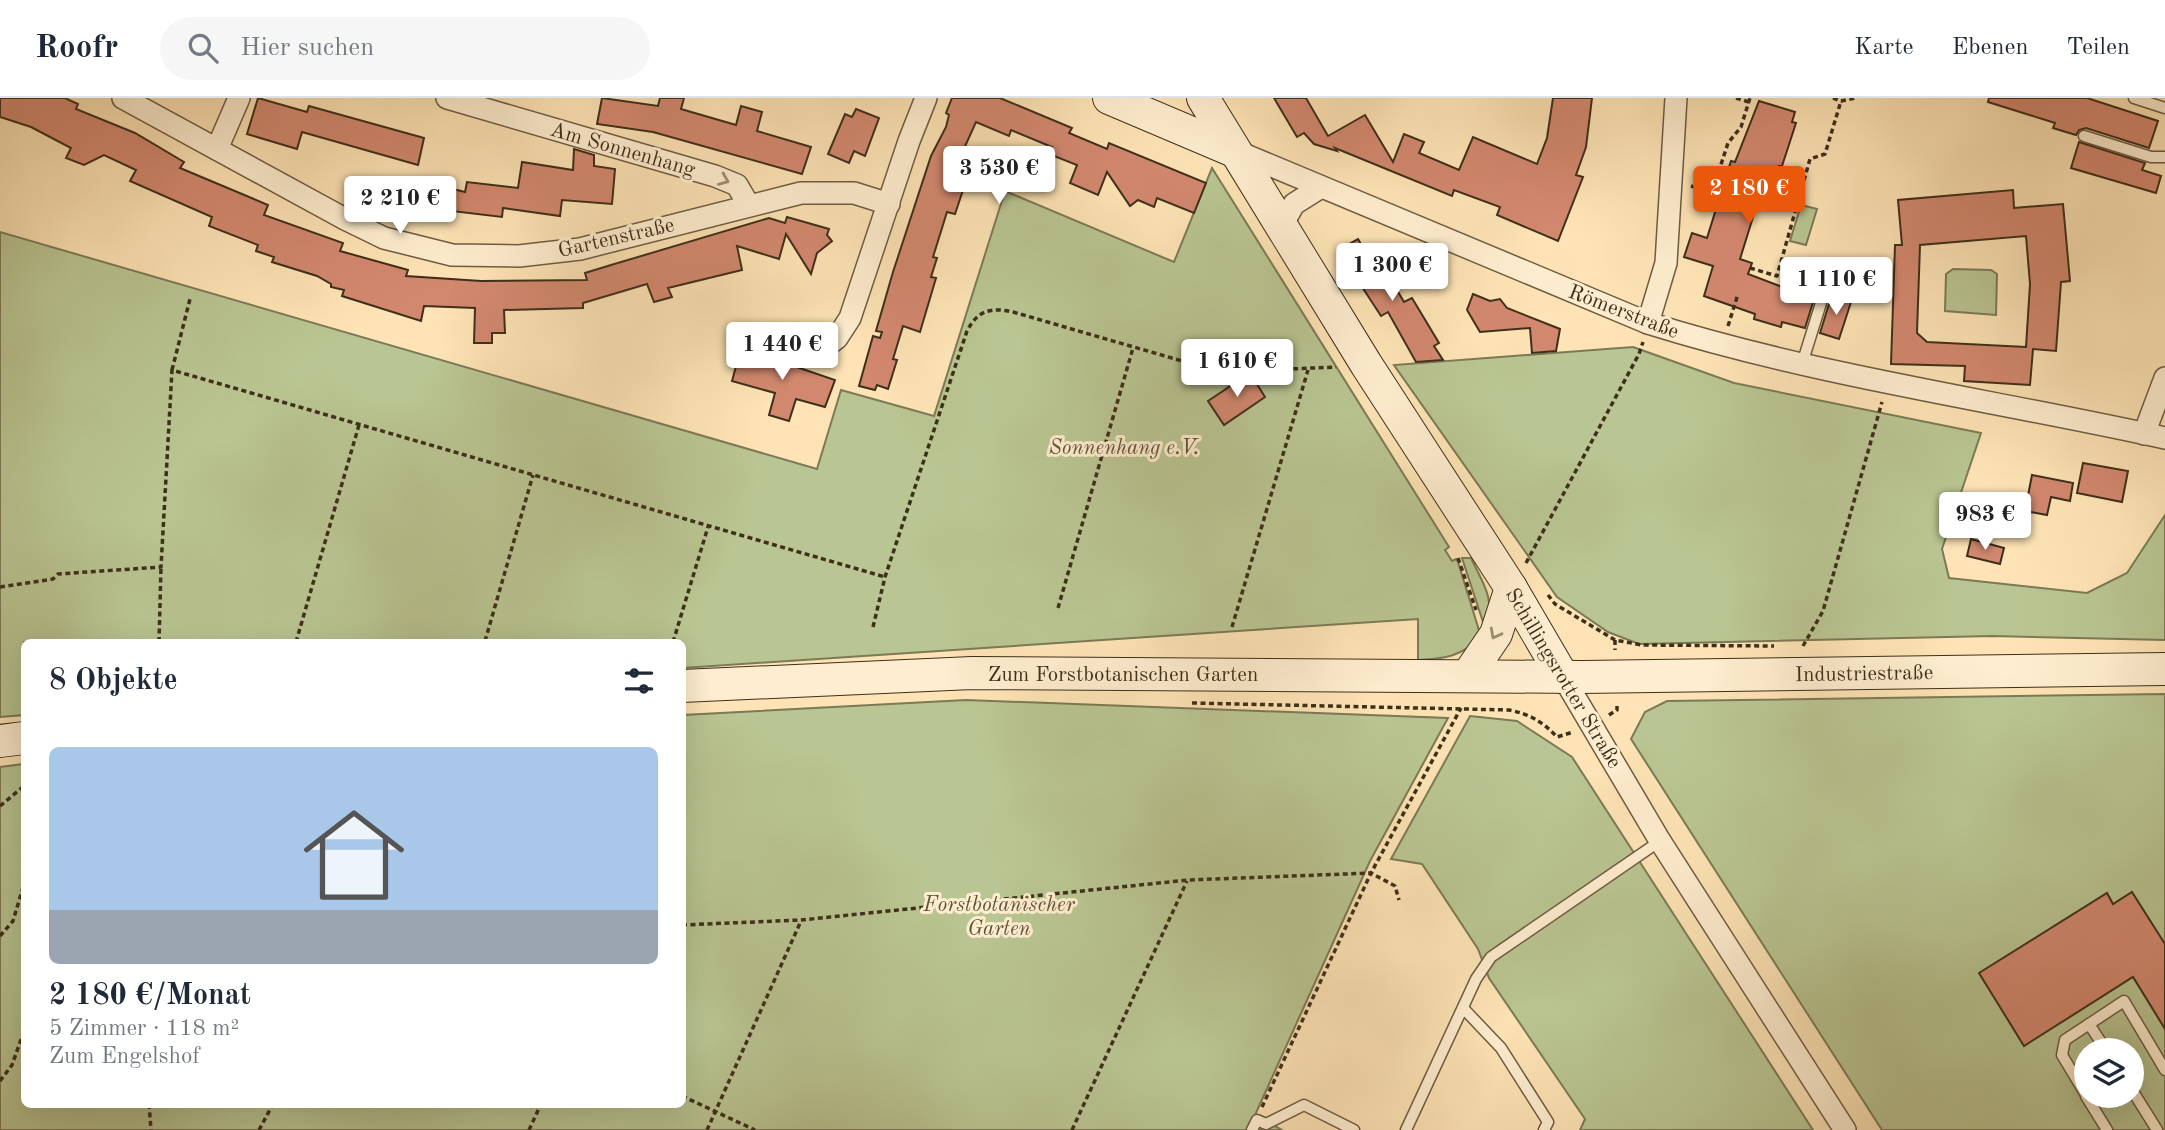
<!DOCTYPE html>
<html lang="de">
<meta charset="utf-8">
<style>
body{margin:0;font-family:"Old Standard TT",serif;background:#f6f6f7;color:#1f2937;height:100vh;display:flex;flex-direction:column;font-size:26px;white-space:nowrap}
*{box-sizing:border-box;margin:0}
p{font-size:23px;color:#747a83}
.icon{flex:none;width:38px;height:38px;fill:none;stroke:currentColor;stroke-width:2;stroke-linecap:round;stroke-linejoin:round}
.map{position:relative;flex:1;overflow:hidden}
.sheet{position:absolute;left:21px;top:541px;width:665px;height:469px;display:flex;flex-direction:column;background:#fff;border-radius:10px;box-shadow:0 7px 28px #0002}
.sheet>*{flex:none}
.tools{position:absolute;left:2074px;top:940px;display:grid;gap:14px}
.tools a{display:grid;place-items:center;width:70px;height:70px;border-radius:50%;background:#fff;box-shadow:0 7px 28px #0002;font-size:35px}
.price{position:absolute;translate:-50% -60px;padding:0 16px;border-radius:7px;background:#fff;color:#222;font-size:23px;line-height:46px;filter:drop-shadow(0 2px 4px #0008)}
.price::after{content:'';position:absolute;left:50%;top:42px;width:21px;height:16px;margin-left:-10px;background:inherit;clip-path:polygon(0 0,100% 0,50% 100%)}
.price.current{background:#ea580c;color:#fff}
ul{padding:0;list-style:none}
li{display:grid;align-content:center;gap:14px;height:371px;padding:0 28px}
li+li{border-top:2px solid #e0e1e3}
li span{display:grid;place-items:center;height:217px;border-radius:10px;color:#555}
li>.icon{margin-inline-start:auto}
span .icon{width:126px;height:126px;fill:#fffc;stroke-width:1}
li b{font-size:30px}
h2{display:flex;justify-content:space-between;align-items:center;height:84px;padding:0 28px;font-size:30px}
header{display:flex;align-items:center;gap:42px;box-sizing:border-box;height:98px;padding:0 35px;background:#fff;border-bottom:2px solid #e0e1e3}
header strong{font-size:33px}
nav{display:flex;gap:38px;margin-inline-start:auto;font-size:24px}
.search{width:490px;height:63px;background:#f6f6f7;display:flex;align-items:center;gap:18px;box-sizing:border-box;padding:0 24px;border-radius:38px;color:#747a83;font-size:26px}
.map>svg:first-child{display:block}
.green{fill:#b9c592;stroke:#7c7a56;stroke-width:2;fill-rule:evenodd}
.building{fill:#d2886f;stroke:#3e2f1a;stroke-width:2;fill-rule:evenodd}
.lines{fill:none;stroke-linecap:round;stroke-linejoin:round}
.lane-casing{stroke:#6e5c41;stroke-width:13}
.street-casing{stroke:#6e5c41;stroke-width:24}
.secondary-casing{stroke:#3e2f1a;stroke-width:34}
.path{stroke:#3e2f1a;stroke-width:3.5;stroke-dasharray:5 3.5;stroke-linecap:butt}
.lane{stroke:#feedcf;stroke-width:10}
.street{stroke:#feedcf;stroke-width:21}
.secondary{stroke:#feedcf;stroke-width:32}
.oneway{stroke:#9e8e74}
.labels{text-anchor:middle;stroke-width:6;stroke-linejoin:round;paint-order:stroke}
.street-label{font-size:21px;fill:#3e2f1a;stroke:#feedcf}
.park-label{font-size:21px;font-style:italic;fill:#5d5438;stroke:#feedcf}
</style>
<header>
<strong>Roofr</strong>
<div class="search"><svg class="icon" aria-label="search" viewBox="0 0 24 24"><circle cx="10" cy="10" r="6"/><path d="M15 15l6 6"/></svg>Hier suchen</div>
<nav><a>Karte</a><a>Ebenen</a><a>Teilen</a></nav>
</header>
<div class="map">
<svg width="2165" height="1032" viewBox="0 0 2165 1032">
<rect width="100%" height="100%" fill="#fde3b5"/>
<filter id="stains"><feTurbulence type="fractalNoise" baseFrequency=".00286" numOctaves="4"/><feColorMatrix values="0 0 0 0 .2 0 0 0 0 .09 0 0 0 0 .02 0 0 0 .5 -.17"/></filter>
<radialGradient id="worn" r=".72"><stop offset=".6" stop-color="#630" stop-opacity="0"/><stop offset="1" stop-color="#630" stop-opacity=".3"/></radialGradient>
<!-- green -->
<g class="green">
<path d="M1212 70 1449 449 1445 452 1452 463 1456 461 1458 464 1481 539C1462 558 1445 561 1418 562V521L683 570 682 544H24V617L0 619V134L817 371 841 292 934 318 1005 93 1174 164Z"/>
<polygon points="1801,107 1817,111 1806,147 1790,143"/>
<polygon points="1953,171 1991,172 1997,176 1996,217 1945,213 1946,176"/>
<polygon points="1633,249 1734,285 1981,335 1942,451 1949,480 2087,495 2127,475 2165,417 2165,542 1992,538 1639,546 1608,534 1557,499 1394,267"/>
<path d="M1462 460H1471C1481 482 1498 504 1484 527Z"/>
<path d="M2165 596V1032H1882L1631 641 1645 614 1667 603ZM2086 952H2132V998H2086Z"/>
<polygon points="966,602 1448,620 1370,763 1255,1017 1282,1032 0,1032 0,669 24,666 24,1006 682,1006 683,617"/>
<polygon points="1470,618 1517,623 1572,659 1813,1032 1580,1032 1585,1021 1489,880 1478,851 1422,766 1391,761"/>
</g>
<!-- building -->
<g class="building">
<polygon points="0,0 65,0 78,6 76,11 135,35 184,64 180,70 268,107 264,117 343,145 340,153 408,172 406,178 481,183 587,182 585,175 611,167 769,120 785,125 787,119 829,131 827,137 832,143 817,155 811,176 786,136 779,161 737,148 742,172 668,190 672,199 654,204 647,186 583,205 583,210 504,212 505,235 492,235 492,245 474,245 475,210 424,208 421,223 342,198 344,192 331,189 331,186 317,178 272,164 274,159 256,153 258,147 209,128 212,119 130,83 136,72 104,57 84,67 66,60 71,50 31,29 0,19"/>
<polygon points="258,0 307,14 309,8 424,40 418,67 302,34 297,51 247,36"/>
<polygon points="602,0 658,8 660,0 684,0 681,11 736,27 741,8 762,14 757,33 811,49 802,76 653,34 597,26"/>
<polygon points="952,0 1000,0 1072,30 1069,35 1107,51 1109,45 1206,85 1194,115 1157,100 1154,109 1138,102 1130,108 1107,74 1098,97 1070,85 1077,67 1049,56 1052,49 1011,32 1009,38 976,24 957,66 970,71 955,116 947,114 933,159 937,160 931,179 936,180 920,234 903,228 893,261 897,262 888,291 877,287 875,292 859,288 873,238 880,240 882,234 876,233 893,174 931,58 946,29 949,17 946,15"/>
<polygon points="1274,0 1306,0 1328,38 1365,17 1393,64 1404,36 1424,44 1419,55 1459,72 1473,39 1537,66 1547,40 1553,0 1592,0 1586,49 1576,77 1583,79 1558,143 1497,117 1500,109 1454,92 1452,98 1335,50 1337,53 1314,46 1304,35 1297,39"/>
<polygon points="1989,0 2087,0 2158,23 2149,50 2086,30 2079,32 2076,37 2053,30 2055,25 1988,4"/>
<polygon points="1759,3 1795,14 1792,24 1796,25 1782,68 1779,68 1776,77 1767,74 1740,161 1752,165 1748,176 1814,201 1805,230 1782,224 1781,229 1754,221 1755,216 1704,198 1713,168 1684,159 1692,135 1707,140 1731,63 1735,64"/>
<polygon points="856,11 879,20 865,58 854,53 849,65 828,56 845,16 852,19"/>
<polygon points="2079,44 2145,65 2142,72 2161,78 2156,95 2071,70"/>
<polygon points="574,51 594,57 594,68 615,71 612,106 562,102 560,118 503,110 502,119 444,112 441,122 417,116 425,84 465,94 467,84 518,90 522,64 573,72"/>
<path d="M2013 92 2014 110 2063 106 2070 183 2061 184 2056 253 2033 251 2030 287 1964 283 1965 268 1891 266 1895 147H1902L1898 102ZM2026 138 2030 186 2026 249 1927 244 1917 235 1920 147Z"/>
<polygon points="1358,141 1370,162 1377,158 1404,204 1412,200 1439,245 1434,248 1443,262 1416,264 1388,214 1381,218 1338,152"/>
<polygon points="1473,196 1490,203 1500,201 1507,210 1560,231 1556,253 1532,255 1530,230 1480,234 1467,212"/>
<polygon points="1836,196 1852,201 1839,241 1820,235 1829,206 1832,207"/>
<polygon points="741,250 835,282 825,309 796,301 789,323 769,317 775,295 732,283"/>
<polygon points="1250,275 1265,299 1224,327 1208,303"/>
<polygon points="2083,365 2128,373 2122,404 2077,395"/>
<polygon points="2032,377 2073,385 2070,403 2051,399 2047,417 2025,413"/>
<polygon points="1971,441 2004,450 2000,466 1967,458"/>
<polygon points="2132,794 2165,846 2165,931 2133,879 2024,948 1979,875 2107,795 2113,806"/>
</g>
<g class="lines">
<!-- lane casing -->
<g class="lane-casing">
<g id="lane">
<polyline points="2134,0 2165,10"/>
<polyline points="2084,38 2151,59 2165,59"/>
<polyline points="1802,266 1821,205"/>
<polyline points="1463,910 1501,950 1548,1024 1544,1032"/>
<polyline points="2089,926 2106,952"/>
<polyline points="2132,992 2157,1032"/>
<polyline points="2086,997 2062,957 2065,942 2124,903 2165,972"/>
<polyline points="2086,998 2107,1032"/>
<polyline points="1252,1032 1257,1022 1266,1026 1304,1007 1354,1032"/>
<polyline points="1406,1032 1476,881 1491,859 1660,743"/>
</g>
</g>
<!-- street casing -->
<g class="street-casing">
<g id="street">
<polyline points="123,0 345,121 384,140 452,157 519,158 580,151 801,95 854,95 889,106"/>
<polyline points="447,0 715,78 737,87 748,106"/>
<polyline points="217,51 239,0"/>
<path d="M1236 53 1648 225C1817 278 1993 302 2165 340"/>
<polyline points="1281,129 1294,106 1321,89"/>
<polyline points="1648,225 1666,165 1676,0"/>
<polyline points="824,250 837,240 850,220 909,43 926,0"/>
<polyline points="2144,336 2165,280"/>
<polyline points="1563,579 1660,743 1845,1032"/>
</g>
</g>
<!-- secondary casing -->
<g class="secondary-casing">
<g id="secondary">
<polyline points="1109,0 1234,53"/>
<polyline points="1203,0 1366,266 1511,490 1563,579"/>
<polyline points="1468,577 1496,536 1511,490"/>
<polyline points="682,588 972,575 1582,579 2165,571"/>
<polyline points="0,643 24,640"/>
</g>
</g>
<!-- path -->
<g class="path">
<polyline points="1736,0 1749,4"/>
<polyline points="1833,0 1841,3 1856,0"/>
<polyline points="1691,88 1712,94 1728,45 1741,29 1750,0"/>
<polyline points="1750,170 1777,178 1810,61 1825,56 1841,3"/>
<polyline points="1728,228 1738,196"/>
<polyline points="172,272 190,201"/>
<polyline points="1458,460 1476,512"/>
<polyline points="1526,465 1639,256 1643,244"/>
<polyline points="0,489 53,481 58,476 161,469 172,272 885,479"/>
<polyline points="1548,497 1555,506 1615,542 1642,547 1774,548"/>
<polyline points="1058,510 1133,250"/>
<path d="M873 529 885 479 967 233C978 212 991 209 1013 214L1220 274 1336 269"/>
<polyline points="1232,529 1308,272"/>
<polyline points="1615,542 1615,552"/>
<polyline points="485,543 533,377"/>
<polyline points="159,544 161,469"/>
<polyline points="296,544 359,327"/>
<polyline points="673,544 708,429"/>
<polyline points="1803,548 1823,513 1882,304"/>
<path d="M1192 605 1509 612C1529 616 1542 623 1557 639L1573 634"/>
<polyline points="1609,617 1617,612 1617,605"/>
<polyline points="0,708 24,688"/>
<polyline points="682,827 801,822 1188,782 1371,775 1395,788 1399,802"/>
<polyline points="0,838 13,823 24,786"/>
<polyline points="0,983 12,967 24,933"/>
<polyline points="682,998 755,1032"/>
<polyline points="149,1006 151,1032"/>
<polyline points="1262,1009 1371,775 1461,610"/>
<polyline points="259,1032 273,1006"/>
<polyline points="529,1032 541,1006"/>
<polyline points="707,1032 801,823"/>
<polyline points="1072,1032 1187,783"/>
</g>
<!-- lane -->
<use href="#lane" class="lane"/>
<!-- street -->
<use href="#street" class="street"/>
<!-- secondary -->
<use href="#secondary" class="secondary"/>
</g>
<!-- one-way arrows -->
<defs><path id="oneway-chevron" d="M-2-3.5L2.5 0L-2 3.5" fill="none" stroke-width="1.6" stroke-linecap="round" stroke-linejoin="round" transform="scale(1.75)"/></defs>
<g class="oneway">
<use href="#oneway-chevron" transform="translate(724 82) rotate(22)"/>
<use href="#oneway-chevron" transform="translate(1495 536) rotate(118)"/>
</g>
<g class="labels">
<!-- street labels -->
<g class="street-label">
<text transform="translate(623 51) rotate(16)" y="7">Am Sonnenhang</text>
<text transform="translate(616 139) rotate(-13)" y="7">Gartenstraße</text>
<text transform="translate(1624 213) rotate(21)" y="7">Römerstraße</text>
<text transform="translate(1864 575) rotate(-1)" y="7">Industriestraße</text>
<text x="1123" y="583">Zum Forstbotanischen Garten</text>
<text transform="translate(1564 580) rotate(59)" y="7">Schillingsrotter Straße</text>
</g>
<!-- park labels -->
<g class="park-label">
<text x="1124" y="356">Sonnenhang e.V.</text>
<text x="999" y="813">Forstbotanischer<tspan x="999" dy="24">Garten</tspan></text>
</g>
</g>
<rect width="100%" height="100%" filter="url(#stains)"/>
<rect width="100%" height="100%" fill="url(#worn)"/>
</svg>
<div class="tools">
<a><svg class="icon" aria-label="layers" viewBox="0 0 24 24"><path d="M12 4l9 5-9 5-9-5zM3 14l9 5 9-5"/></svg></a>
</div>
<b class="price" style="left:999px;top:108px">3 530 €</b>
<b class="price current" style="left:1749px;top:128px">2 180 €</b>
<b class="price" style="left:400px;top:138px">2 210 €</b>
<b class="price" style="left:1392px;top:205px">1 300 €</b>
<b class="price" style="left:1836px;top:219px">1 110 €</b>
<b class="price" style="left:782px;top:284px">1 440 €</b>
<b class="price" style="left:1237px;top:301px">1 610 €</b>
<b class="price" style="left:1985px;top:454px">983 €</b>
<section class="sheet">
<h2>8 Objekte<svg class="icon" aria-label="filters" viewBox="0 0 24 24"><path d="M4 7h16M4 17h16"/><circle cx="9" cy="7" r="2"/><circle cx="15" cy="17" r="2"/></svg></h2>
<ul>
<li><span style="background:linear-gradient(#a9c7e8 75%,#9aa5b1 0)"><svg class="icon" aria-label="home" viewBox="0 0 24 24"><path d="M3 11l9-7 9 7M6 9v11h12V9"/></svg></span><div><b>2 180 €/Monat</b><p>5 Zimmer · 118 m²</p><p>Zum Engelshof</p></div></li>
</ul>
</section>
</div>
